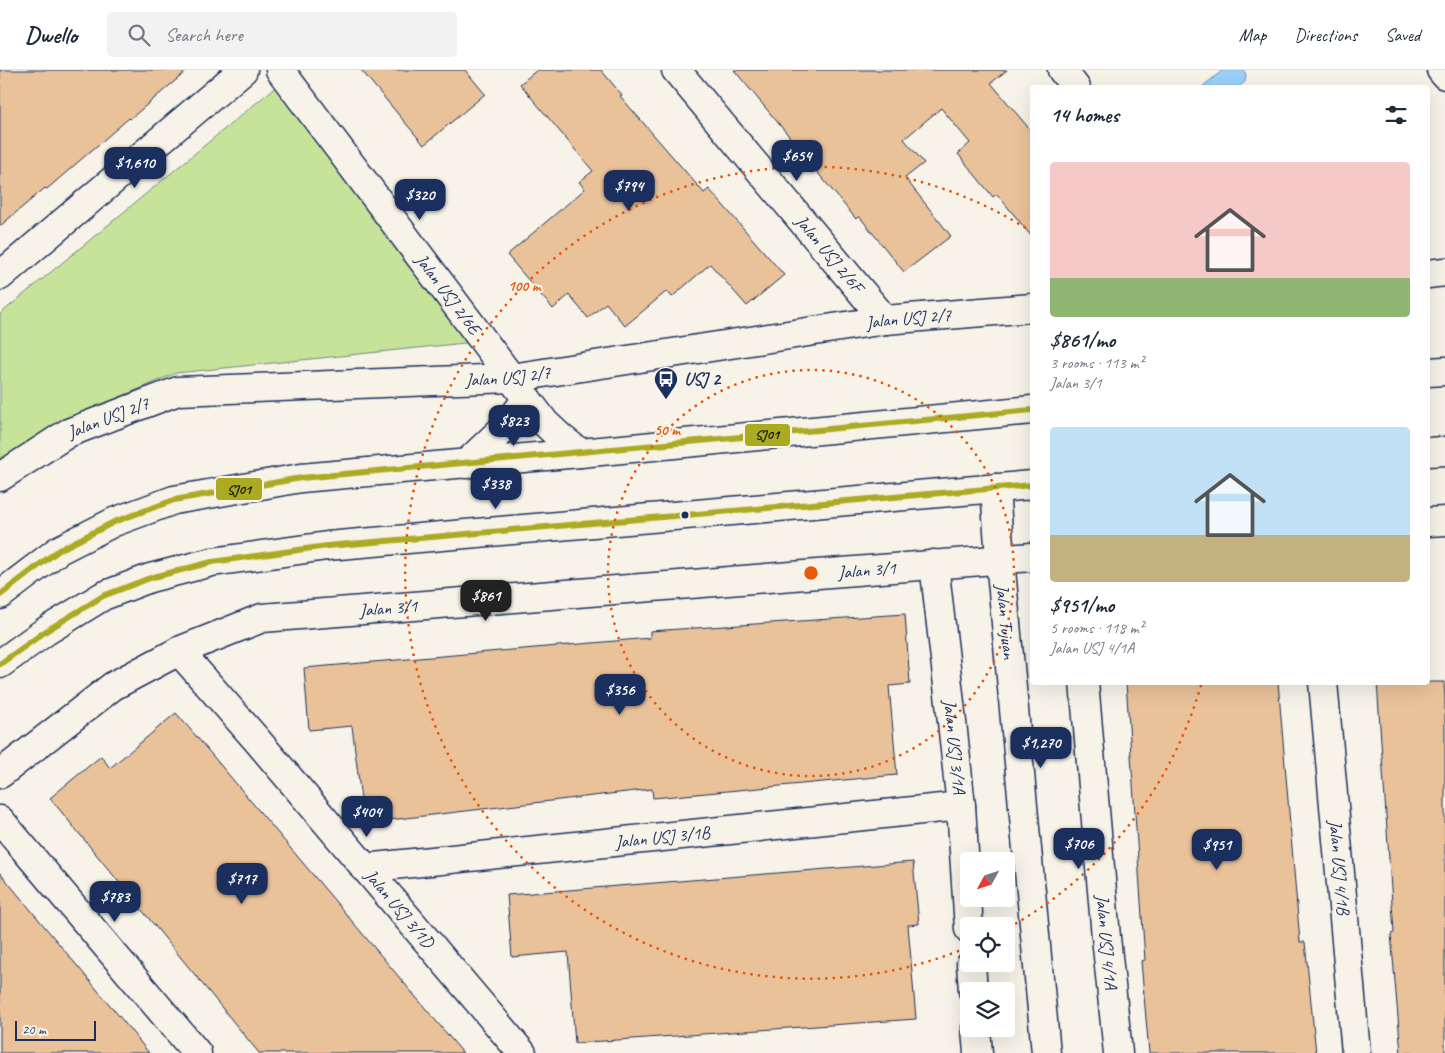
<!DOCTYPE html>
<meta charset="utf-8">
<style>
body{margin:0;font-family:Caveat,sans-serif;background:#f2f2f3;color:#1f2937;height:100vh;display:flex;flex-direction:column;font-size:19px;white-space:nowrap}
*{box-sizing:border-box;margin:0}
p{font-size:16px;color:#747a83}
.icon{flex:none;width:28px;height:28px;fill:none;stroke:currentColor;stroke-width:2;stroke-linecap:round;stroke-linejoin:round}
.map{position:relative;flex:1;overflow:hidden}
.panel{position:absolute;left:1030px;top:15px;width:400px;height:600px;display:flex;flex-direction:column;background:#fff;border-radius:5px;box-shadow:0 5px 20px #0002}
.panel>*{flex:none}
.needle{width:32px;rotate:230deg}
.tools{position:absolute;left:960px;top:782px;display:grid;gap:10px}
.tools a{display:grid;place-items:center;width:55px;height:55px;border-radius:5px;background:#fff;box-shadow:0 5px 20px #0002;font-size:25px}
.scale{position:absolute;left:15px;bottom:12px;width:81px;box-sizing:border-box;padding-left:5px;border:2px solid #1b2f5e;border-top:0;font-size:14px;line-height:18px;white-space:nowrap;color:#1b2f5e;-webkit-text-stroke:4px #f7f3e8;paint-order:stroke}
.price{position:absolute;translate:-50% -42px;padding:0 11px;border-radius:10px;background:#1b2f5e;color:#fff;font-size:16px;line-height:32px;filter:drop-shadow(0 1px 2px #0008)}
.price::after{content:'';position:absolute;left:50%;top:30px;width:15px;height:11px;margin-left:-8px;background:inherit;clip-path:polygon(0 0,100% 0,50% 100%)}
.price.current{background:#222;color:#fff}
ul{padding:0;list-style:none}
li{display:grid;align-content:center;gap:10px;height:265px;padding:0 20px}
li span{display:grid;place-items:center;height:155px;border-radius:5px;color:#555}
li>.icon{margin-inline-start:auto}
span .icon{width:90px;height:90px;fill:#fffc;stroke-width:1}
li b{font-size:21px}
h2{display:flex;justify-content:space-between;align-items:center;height:60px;padding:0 20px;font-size:21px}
header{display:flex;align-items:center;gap:30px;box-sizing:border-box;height:70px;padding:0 25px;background:#fff;border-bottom:1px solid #e0e1e3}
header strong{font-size:24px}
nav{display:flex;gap:28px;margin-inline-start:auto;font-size:18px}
.search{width:350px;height:45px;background:#f2f2f3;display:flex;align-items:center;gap:12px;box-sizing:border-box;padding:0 18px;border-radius:5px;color:#747a83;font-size:19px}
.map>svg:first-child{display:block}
.green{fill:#c7e39a;stroke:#71897c}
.water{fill:#9bd0f9;stroke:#6890bb}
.building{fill:#eac29a;stroke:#1b2f5e}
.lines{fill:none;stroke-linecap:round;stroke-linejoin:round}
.minor-casing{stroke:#1b2f5e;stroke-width:31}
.major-casing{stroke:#1b2f5e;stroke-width:31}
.minor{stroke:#f7f3e8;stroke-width:28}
.major{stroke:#f7f3e8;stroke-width:28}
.bus-1-casing{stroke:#f7f3e8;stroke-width:10}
.bus-1{stroke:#abaa21;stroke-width:6}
.ring{fill:none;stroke:#e8590c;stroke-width:2.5;stroke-dasharray:2.5 5}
.bus-dot{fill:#1b2f5e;stroke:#f7f3e8;stroke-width:2}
.labels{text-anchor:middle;stroke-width:4;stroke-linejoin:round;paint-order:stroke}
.street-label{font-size:18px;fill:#1b2f5e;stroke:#f7f3e8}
.poi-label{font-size:18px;font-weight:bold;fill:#1b2f5e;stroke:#f7f3e8;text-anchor:start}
.centre{fill:#e8590c;stroke:#f7f3e8;stroke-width:2.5}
.ring-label{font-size:15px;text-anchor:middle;font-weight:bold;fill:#e8590c;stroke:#f7f3e8;stroke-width:4;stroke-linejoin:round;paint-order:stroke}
.line-badge{stroke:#f7f3e8;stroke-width:2}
.pale-badge-label{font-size:14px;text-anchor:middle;font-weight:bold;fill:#111}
</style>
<header>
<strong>Dwello</strong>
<div class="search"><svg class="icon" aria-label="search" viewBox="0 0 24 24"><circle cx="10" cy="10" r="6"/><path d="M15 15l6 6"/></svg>Search here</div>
<nav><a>Map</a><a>Directions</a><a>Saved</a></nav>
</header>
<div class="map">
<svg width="1445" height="983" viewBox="0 0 1445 983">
<rect width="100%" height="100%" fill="#f7f3e8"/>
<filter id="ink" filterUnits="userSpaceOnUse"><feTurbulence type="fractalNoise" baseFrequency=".02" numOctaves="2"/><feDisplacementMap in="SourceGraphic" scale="10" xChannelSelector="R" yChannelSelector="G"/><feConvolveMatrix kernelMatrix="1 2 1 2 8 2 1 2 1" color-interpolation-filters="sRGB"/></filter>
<g filter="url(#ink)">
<!-- green -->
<polygon class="green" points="278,15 494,270 176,303 57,354 0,392 0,244"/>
<!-- water -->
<polygon class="water" points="1223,0 1243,0 1246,4 1245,12 1238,17 1202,17"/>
<!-- building -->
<g class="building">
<polygon points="0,0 188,0 130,49 129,48 47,119 45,118 0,156"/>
<polygon points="361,0 465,0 485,24 424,75"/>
<polygon points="537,0 601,0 622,25 620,26 704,123 709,119 784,205 747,236 710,194 672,227 667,221 625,256 606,233 588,248 569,225 553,239 507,185 585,119 579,112 593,101 520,14"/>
<polygon points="734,0 1007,0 991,13 1032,62 1032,167 997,124 993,127 958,84 970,73 941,38 904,69 924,93 905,108 951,166 904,202 859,146 856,149 808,91 809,90"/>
<polygon points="905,544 910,614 889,616 897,705 653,728 652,719 364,753 352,656 309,660 304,598 650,568 650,561"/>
<polygon points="1126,612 1278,612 1300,872 1305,872 1316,983 1149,983 1141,891 1145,890"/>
<polygon points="1377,612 1444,612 1445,631 1445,983 1401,983 1391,864 1394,863"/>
<polygon points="176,643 196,666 463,983 259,983 50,728 101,686 110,698"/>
<polygon points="913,792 919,854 908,855 916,949 575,973 568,882 512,887 507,825"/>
<polygon points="0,803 119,946 149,983 0,983"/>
</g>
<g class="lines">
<!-- minor casing -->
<g class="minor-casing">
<g id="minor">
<path id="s1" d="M280 0 545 353 560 367 580 383"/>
<path id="s2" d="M676 0 885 250"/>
<polyline points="1062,0 1076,18"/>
<polyline points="1441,0 1445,5"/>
<polyline points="1428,204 1445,202"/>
<polyline points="0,206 243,0"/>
<polyline points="466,394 506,356 527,329"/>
<path id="s3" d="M0 407 68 363 178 321 511 308 885 250 1032 238"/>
<path id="s4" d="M995 418 1000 489 1046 983"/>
<polyline points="1428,452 1445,451"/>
<path id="s5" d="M934 494 949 624 961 736 969 859"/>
<path id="s6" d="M179 581 256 669 522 983"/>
<path id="s7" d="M1084 612 1106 867 1118 983"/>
<path id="s8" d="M1323 612 1356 983"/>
<path id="s9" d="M0 704 113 616 179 581 262 548 1032 487"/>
<polyline points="0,750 197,983"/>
<path id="s10" d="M364 798 961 736"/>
<polyline points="971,894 973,921"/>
<polyline points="976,959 978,983"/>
</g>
</g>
<!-- major casing -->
<g class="major-casing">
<g id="major">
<polyline points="1428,302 1445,301"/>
<polyline points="1428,382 1445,381"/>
<polyline points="0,525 59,480 114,452 174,430 301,408 580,383 1032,340"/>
<polyline points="0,594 46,561 103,526 150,508 212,492 327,476 1032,415"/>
</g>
</g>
<!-- minor -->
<use href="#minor" class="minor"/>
<!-- major -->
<use href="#major" class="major"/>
<!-- bus-1 casing -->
<g class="bus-1-casing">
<g id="bus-1">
<polyline points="0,525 59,480 114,452 174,430 301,408 1032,340"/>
<polyline points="0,594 46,561 103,526 150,508 212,492 327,476 1032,415"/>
</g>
</g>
<!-- bus-1 -->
<use href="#bus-1" class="bus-1"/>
</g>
</g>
<!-- distance rings -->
<g class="ring">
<circle cx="811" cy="503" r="203"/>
<path d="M1201 615A406 406 0 0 1 1008 858M966 878A406 406 0 1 1 1032 162"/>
</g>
<!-- icons -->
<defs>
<g id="bus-pin" transform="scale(1.25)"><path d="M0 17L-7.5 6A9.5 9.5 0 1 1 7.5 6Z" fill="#1b2f5e" stroke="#f7f3e8"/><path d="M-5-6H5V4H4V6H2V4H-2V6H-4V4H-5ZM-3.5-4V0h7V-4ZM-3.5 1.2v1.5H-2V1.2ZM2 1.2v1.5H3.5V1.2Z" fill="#fff"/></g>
</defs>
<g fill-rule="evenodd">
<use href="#bus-pin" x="666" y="309"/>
</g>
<!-- markers -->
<circle class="bus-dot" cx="685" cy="445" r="4.5"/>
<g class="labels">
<!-- street labels -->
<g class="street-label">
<text dy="6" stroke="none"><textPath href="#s2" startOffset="239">Jalan USJ 2/6F</textPath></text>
<text dy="6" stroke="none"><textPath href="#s1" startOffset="280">Jalan USJ 2/6E</textPath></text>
<text dy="6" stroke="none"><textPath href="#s3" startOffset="934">Jalan USJ 2/7</textPath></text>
<text dy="6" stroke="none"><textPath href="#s3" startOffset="529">Jalan USJ 2/7</textPath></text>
<text dy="6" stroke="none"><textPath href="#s3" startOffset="124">Jalan USJ 2/7</textPath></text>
<text dy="6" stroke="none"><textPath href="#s9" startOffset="914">Jalan 3/1</textPath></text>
<text dy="6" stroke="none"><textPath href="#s9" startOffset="434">Jalan 3/1</textPath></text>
<text dy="6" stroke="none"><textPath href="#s4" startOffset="134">Jalan Tujuan</textPath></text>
<text dy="6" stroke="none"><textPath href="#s5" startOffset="184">Jalan USJ 3/1A</textPath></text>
<text dy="6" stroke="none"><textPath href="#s10" startOffset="300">Jalan USJ 3/1B</textPath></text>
<text dy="6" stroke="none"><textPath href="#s8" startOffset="186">Jalan USJ 4/1B</textPath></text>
<text dy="6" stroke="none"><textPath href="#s6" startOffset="339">Jalan USJ 3/1D</textPath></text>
<text dy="6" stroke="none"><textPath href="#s7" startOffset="261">Jalan USJ 4/1A</textPath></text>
</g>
<!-- poi labels -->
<g class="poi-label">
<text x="684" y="315">USJ 2</text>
</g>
</g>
<circle cx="811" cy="503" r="8" class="centre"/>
<g class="ring-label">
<text x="524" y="221">100 m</text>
<text x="667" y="365">50 m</text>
</g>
<g class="line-badge">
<rect x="744" y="353" width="47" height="24" rx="5" fill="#abaa21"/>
<rect x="215" y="407" width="48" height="24" rx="5" fill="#abaa21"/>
</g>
<g class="pale-badge-label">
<text x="767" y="369">SJ01</text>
<text x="239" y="424">SJ01</text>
</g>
</svg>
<div class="tools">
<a><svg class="needle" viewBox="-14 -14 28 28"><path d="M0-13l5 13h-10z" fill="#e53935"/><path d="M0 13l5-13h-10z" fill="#747a83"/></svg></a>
<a><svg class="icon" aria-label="locate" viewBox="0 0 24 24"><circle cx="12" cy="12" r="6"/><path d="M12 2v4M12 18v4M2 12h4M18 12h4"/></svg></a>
<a><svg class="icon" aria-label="layers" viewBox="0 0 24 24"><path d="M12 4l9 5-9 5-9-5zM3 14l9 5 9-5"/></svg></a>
</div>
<div class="scale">20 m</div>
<b class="price" style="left:797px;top:112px">$654</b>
<b class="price" style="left:135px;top:119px">$1,610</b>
<b class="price" style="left:629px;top:142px">$794</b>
<b class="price" style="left:420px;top:151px">$320</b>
<b class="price" style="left:514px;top:377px">$823</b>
<b class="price" style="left:496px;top:440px">$338</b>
<b class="price current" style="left:486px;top:552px">$861</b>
<b class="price" style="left:620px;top:646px">$356</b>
<b class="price" style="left:1041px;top:699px">$1,270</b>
<b class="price" style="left:367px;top:768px">$404</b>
<b class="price" style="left:1079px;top:800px">$706</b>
<b class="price" style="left:1217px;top:801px">$951</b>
<b class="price" style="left:242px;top:835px">$717</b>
<b class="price" style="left:115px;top:853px">$783</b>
<section class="panel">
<h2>14 homes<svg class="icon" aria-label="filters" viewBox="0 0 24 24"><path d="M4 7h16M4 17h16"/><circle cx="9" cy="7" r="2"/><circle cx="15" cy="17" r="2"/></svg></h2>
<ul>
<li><span style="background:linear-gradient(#f6c9c9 75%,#8fb573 0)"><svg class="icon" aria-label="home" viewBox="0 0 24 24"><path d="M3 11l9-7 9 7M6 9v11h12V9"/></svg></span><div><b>$861/mo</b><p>3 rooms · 113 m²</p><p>Jalan 3/1</p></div></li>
<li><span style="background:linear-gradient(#bfe0f5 70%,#c2b280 0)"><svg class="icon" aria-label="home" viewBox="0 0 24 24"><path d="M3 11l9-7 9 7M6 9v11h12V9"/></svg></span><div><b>$951/mo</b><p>5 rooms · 118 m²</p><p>Jalan USJ 4/1A</p></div></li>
</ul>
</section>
</div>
